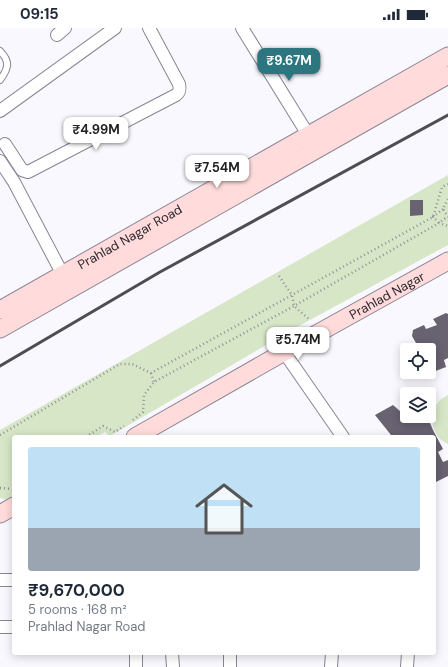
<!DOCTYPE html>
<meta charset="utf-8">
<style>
body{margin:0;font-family:"DM Sans",sans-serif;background:#f6f6f7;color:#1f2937;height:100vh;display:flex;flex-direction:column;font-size:15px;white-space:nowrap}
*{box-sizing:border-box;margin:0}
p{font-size:13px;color:#747a83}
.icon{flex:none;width:22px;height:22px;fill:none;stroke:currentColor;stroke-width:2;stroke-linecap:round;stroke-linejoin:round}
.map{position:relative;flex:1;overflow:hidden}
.panel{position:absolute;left:12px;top:407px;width:424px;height:220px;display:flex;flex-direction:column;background:#fff;border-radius:4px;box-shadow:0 2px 10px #0003}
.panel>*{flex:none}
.controls{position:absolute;left:400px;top:315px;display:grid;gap:8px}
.controls a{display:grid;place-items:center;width:36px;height:36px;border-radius:4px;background:#fff;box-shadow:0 2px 10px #0003;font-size:20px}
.price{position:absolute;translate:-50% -34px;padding:0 9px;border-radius:8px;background:#fff;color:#222;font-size:13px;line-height:26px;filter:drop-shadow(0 1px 2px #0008)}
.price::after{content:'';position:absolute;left:50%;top:24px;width:12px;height:9px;margin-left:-6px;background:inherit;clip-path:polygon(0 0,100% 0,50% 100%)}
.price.current{background:#2d757f;color:#fff}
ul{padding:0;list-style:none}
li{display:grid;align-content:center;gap:8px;height:212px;padding:0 16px}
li+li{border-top:1px solid #e0e1e3}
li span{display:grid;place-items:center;height:124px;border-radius:4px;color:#555}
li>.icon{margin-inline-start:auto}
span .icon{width:72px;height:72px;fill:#fffc;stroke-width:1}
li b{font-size:17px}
.status{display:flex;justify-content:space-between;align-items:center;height:28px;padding:0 20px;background:#fff;direction:ltr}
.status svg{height:11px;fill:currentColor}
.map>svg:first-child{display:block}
.green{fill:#d6e6c7}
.building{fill:#686271}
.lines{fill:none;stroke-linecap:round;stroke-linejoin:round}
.lane-casing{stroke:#8a8494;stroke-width:8}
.street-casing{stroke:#8a8494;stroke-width:14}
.secondary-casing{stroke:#8a8494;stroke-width:19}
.path{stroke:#939198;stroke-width:2.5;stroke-dasharray:1 3;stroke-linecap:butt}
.lane{stroke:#fff;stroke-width:6}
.street{stroke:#fff;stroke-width:12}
.secondary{stroke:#ffdbdb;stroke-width:17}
.rail{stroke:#4f4c53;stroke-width:3}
.labels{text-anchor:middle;stroke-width:4;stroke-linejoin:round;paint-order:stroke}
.street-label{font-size:13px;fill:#2b282f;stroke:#faf8ff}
</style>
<div class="status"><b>09:15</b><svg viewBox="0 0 49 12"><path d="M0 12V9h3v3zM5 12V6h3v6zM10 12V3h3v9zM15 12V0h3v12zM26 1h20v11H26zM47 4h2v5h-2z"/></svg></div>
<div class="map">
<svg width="448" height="639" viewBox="0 0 448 639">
<rect width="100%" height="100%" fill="#faf8ff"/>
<!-- green -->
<g class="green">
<polygon points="448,147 448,217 297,299 110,408 105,404 96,409 14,409 14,468 7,472 0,470 0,402"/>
<path d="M448 367V416C427 407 427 376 448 367Z"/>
</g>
<!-- building -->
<g class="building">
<polygon points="410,172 423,172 423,187 410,188"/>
<polygon points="446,285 448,286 448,330 444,332 446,339 433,344 429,337 429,322 420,322 412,308 413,302 424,297 426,301 437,297 433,291"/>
<polygon points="407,369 407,388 421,388 422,391 428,390 433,402 443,421 438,424 443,434 448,432 448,448 434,455 434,409 387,409 391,407 375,387 393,377 401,384 403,382 400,375"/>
</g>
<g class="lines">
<!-- lane casing -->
<g class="lane-casing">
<path id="lane" d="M0 23C11 34 8 41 0 52"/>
</g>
<!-- street casing -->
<g class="street-casing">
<g id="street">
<polyline points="242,0 312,113"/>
<polyline points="57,7 65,0"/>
<polyline points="0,83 115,0"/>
<path d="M5 116 22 142 28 144 176 67C180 64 180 61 179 56L149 0"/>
<polyline points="0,133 14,154 63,247"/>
<polyline points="284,324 343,409"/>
<polyline points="0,552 14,552"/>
<polyline points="0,599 14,599"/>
<polyline points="172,625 173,639"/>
<polyline points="230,625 230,639"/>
<polyline points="136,639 136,625"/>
<polyline points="331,639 332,625"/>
<polyline points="407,639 408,625"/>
</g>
</g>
<!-- secondary casing -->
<g class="secondary-casing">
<g id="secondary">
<path id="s1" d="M0 282 448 28"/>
<polyline points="0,301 448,47"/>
<path id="s2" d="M135 409 284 324 448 233"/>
<polyline points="0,486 14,478"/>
</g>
</g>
<!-- path -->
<g class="path">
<polyline points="448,171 443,181 448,189"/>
<polyline points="443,181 433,189 439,195 447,189"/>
<polyline points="279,248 292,267 294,278 310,292"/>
<polyline points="151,345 154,354"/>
<polyline points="133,392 143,384 144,367 154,354 294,278 439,195 448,198"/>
<polyline points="0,407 120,336 132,336 151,345 433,189 442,159 448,156"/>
<polyline points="86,409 103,398 115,404 124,398"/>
<polyline points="0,460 14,461"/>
</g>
<!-- lane -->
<use href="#lane" class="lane"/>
<!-- street -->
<use href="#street" class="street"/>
<!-- secondary -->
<use href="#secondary" class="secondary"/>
<!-- rail -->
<polyline class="rail" points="0,338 160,244 448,87"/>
</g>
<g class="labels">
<!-- street labels -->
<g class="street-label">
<text dy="5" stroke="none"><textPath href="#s1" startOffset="149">Prahlad Nagar Road</textPath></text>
<text dy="5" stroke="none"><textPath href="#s2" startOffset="289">Prahlad Nagar</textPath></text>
</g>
</g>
</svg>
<div class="controls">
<a><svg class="icon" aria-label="locate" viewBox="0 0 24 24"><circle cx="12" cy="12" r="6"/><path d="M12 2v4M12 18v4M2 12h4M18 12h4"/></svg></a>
<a><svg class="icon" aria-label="layers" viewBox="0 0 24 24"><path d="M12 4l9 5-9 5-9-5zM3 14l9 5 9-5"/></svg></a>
</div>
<b class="price current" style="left:289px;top:54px">₹9.67M</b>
<b class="price" style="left:96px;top:123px">₹4.99M</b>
<b class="price" style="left:217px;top:161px">₹7.54M</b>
<b class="price" style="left:298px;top:333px">₹5.74M</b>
<section class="panel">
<ul>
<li><span style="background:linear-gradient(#bfe0f5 65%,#9aa5b1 0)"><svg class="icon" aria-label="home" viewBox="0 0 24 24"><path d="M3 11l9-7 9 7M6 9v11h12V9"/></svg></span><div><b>₹9,670,000</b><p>5 rooms · 168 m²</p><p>Prahlad Nagar Road</p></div></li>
</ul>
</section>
</div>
